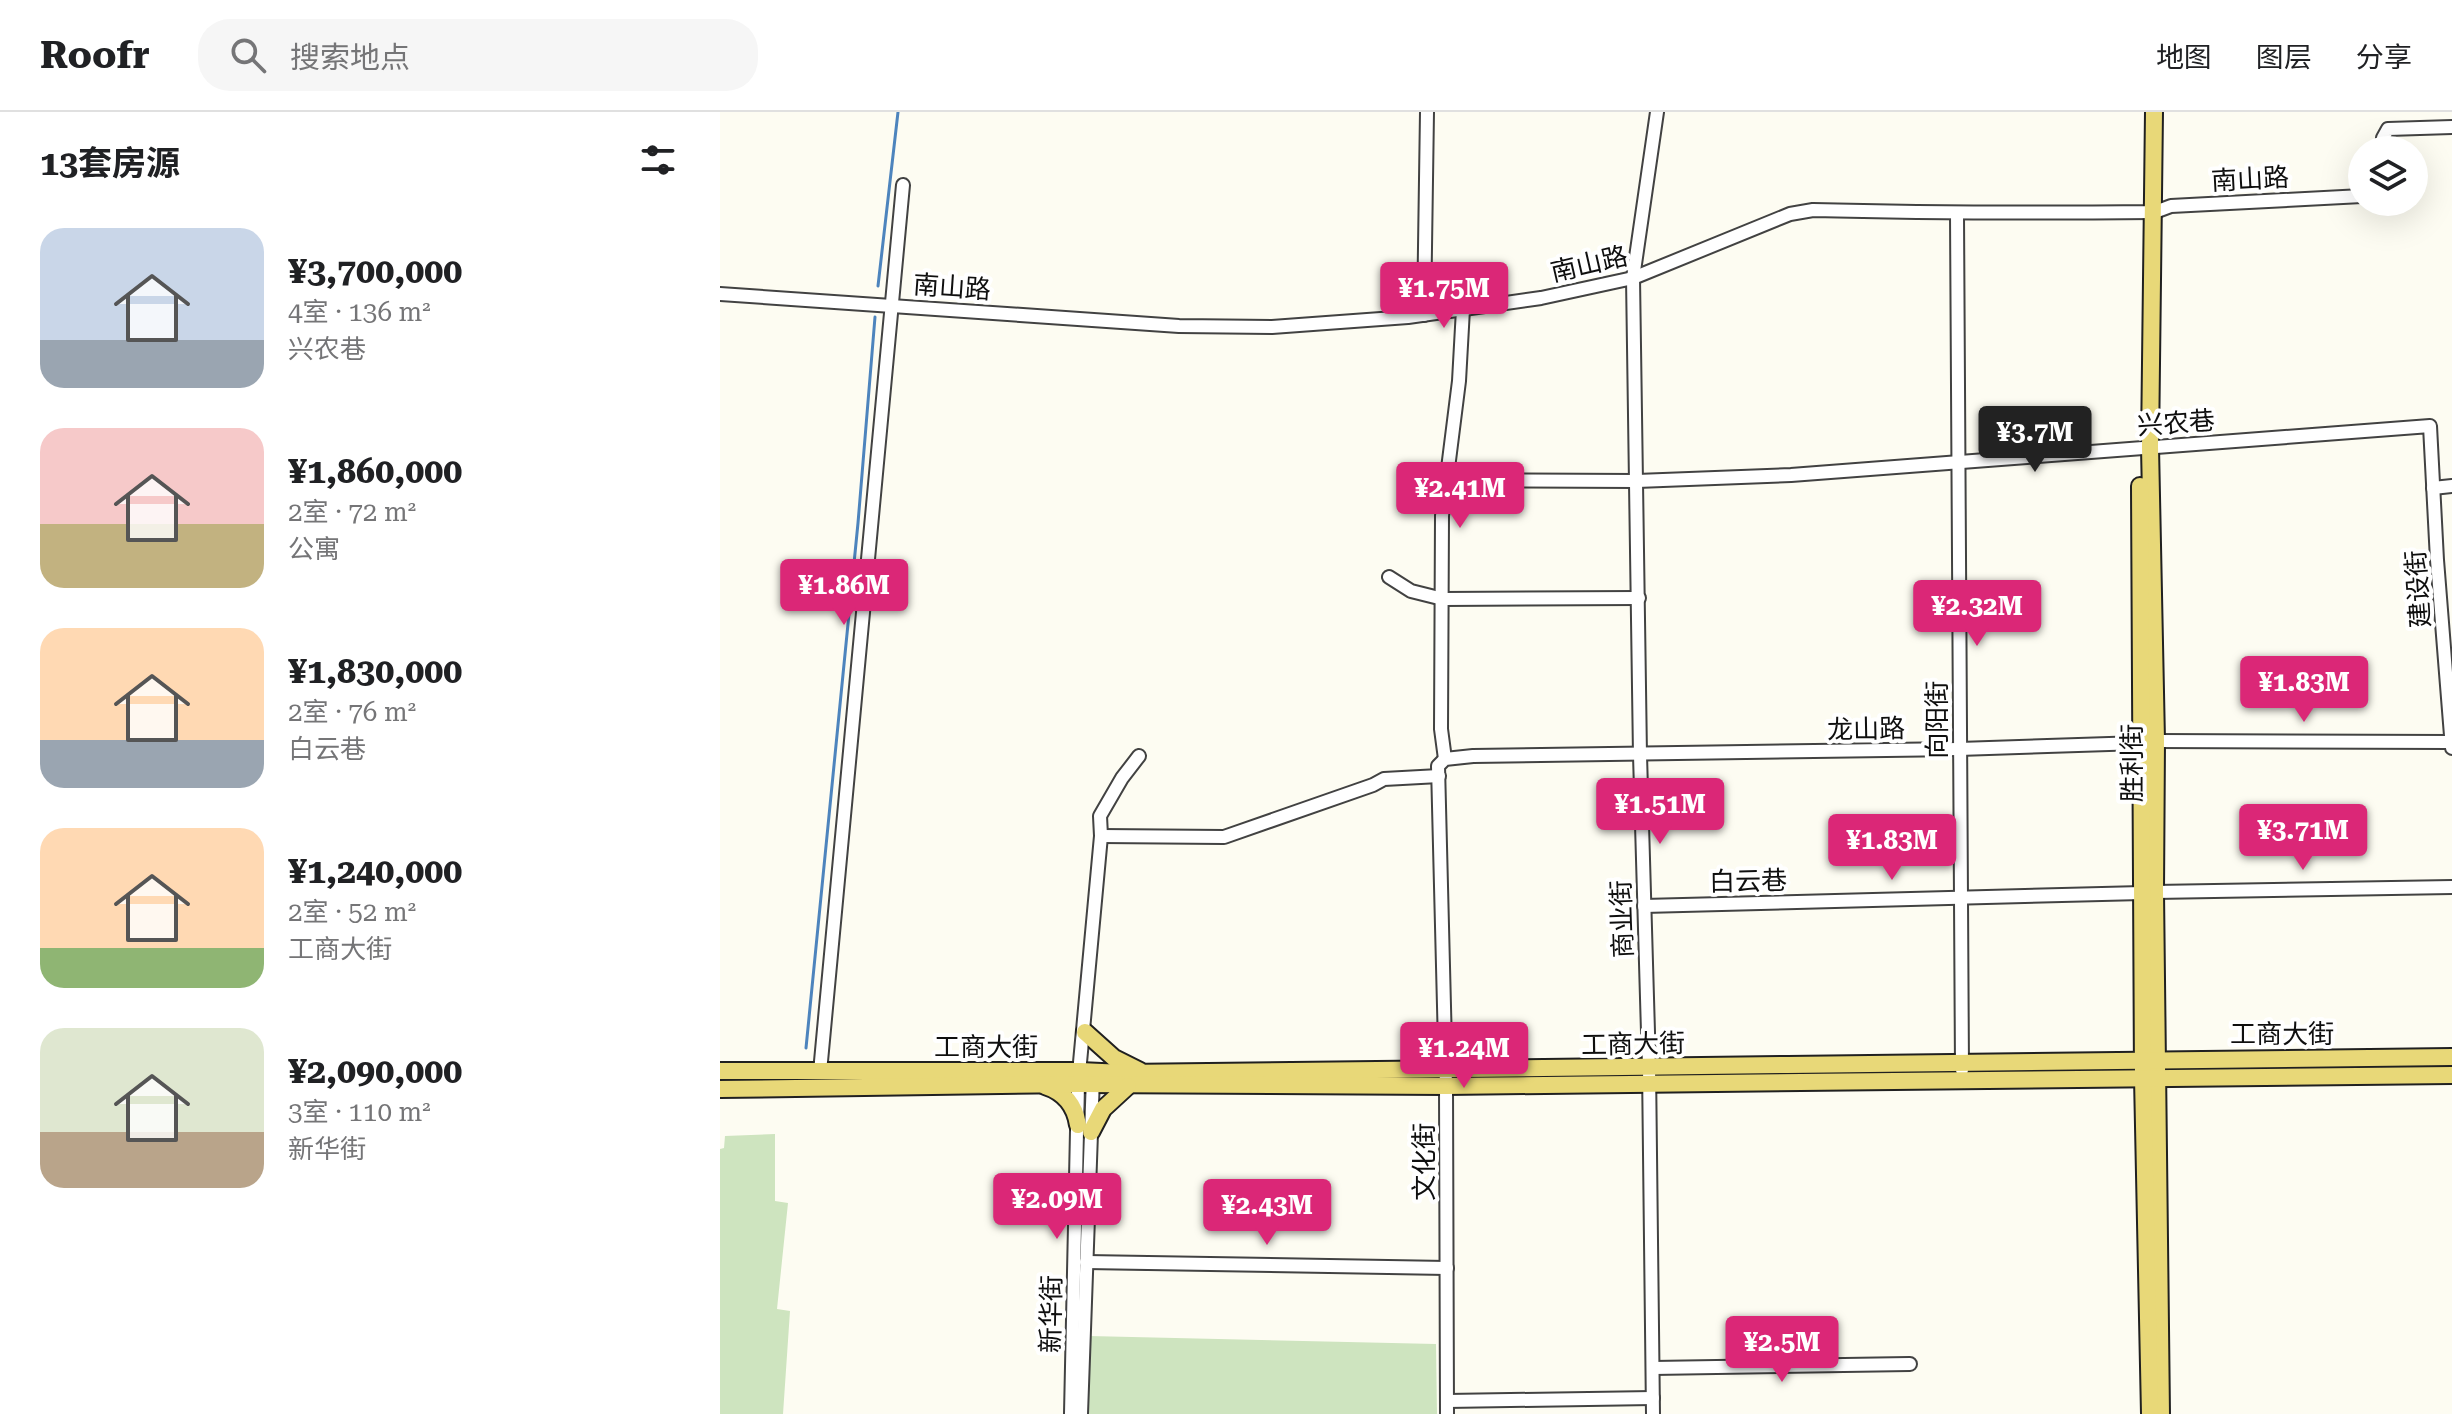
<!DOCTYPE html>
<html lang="zh">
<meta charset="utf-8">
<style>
body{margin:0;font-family:"Roboto Serif","Noto Sans SC",serif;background:#f6f6f6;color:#202124;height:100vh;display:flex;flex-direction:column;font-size:30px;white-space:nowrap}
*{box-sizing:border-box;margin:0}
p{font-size:26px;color:#757577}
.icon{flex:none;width:44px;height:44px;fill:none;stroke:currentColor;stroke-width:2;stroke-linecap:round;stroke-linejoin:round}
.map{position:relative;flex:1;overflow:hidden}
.side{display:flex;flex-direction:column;background:#fff;width:720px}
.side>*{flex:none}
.tools{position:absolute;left:1628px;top:24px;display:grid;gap:16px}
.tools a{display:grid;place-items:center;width:80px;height:80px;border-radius:50%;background:#fff;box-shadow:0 8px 32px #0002;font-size:40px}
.price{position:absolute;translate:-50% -68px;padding:0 18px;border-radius:8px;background:#db2777;color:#fff;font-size:26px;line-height:52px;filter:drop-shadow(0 2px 4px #0008)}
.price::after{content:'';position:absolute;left:50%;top:48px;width:24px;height:18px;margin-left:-12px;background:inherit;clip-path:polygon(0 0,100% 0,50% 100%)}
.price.on{background:#222;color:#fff}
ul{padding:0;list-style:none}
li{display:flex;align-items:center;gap:24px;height:200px;padding:0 40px}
li span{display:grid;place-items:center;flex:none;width:224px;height:160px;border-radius:24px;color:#555}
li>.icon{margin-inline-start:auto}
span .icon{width:96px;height:96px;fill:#fffc;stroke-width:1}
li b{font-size:34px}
h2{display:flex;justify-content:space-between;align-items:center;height:96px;padding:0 40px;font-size:34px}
header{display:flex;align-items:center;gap:48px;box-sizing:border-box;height:112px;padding:0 40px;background:#fff;border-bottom:2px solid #e0e0e0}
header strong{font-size:38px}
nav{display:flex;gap:44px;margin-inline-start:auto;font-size:28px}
.search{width:560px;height:72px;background:#f6f6f6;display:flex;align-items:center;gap:20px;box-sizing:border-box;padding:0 28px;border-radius:32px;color:#757577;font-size:30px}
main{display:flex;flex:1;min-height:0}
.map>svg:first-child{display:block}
.green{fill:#cee4bf}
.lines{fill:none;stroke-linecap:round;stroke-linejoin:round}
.stream{stroke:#4d84bd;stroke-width:3}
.minor-casing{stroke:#424242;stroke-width:16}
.major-casing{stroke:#202020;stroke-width:20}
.minor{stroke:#fff;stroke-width:12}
.major{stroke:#e8d878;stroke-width:16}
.labels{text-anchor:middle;stroke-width:8;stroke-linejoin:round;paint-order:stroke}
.street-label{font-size:26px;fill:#0f0f0f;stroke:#fff}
</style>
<header>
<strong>Roofr</strong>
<div class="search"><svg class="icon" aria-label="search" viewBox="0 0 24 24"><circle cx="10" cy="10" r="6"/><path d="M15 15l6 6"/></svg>搜索地点</div>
<nav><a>地图</a><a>图层</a><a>分享</a></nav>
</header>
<main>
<section class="side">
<h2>13套房源<svg class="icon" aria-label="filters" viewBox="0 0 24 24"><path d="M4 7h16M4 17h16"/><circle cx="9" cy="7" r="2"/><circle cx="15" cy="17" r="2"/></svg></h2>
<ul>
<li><span style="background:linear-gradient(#c9d6e8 70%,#9aa5b1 0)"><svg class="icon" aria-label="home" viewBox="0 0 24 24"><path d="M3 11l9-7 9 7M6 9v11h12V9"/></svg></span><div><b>¥3,700,000</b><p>4室 · 136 m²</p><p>兴农巷</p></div></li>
<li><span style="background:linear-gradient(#f6c9c9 60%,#c2b280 0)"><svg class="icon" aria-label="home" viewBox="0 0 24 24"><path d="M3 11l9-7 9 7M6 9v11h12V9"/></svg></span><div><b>¥1,860,000</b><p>2室 · 72 m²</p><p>公寓</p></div></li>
<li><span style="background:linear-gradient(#ffd9b3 70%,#9aa5b1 0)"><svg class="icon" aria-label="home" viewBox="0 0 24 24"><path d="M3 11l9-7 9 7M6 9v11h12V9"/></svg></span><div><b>¥1,830,000</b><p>2室 · 76 m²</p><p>白云巷</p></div></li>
<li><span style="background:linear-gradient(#ffd9b3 75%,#8fb573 0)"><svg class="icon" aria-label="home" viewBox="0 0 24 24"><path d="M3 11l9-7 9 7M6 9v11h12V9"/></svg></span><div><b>¥1,240,000</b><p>2室 · 52 m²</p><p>工商大街</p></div></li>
<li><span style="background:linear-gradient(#dfe7d0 65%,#b9a48a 0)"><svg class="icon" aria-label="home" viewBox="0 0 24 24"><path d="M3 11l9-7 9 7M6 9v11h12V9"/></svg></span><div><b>¥2,090,000</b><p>3室 · 110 m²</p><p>新华街</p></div></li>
</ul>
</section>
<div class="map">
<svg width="1732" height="1302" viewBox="0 0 1732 1302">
<rect width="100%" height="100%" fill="#fdfcf2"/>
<!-- green -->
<g class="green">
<polygon points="55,1022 55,1089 68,1091 57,1197 70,1199 63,1302 0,1302 0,1037 4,1036 5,1024"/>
<polygon points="369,1224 716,1232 717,1302 367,1302"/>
</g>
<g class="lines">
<!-- stream -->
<g class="stream">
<polyline points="158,174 178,0"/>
<polyline points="86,936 138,411 155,205"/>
</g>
<!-- minor casing -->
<g class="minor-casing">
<g id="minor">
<polyline points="1662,38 1663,26 1668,17 1732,15"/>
<polyline points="1237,102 1242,958"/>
<path d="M0 182 459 214 552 215 688 205 821 186 913 166 1070 102 1093 98C1207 101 1321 101 1435 100L1451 94 1642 84"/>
<polyline points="704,203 707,0"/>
<polyline points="727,368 917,369 1071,363 1710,314 1717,448 1732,636"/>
<polyline points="1713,376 1732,374"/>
<polyline points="669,465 691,479 723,487 919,486"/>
<polyline points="1436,629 1732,630"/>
<polyline points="725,647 721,617 722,404 739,269 743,197"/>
<polyline points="381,724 504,725 653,673 664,667 719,664"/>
<polyline points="1435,780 1732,775"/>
<polyline points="924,794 1422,781"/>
<polyline points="100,960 183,73"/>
<polyline points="366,1150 727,1156"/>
<polyline points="933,1256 1190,1252"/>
<polyline points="727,1289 933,1286"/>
<polyline points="351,1302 358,972 381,724 380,704 402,666 419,644"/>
<polyline points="361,1302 373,965"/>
<polyline points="727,1302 726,974 718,654 725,647 753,644 1239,637 1420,631"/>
<polyline points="933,1302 929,955 920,643 913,166 937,0"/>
</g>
</g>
<!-- major casing -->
<g class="major-casing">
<g id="major">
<polyline points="1434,0 1430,335 1436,629 1435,780 1441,1302"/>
<polyline points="1420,374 1423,966 1430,1302"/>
<polyline points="365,920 394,946 420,959"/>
<path d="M0 959H360L403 961C846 959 1289 947 1732 945"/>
<path d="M325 974C344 980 355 993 358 1013"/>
<polyline points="0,977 358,972 726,974 1732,963"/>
<polyline points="371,1020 383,997 408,974"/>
</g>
</g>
<!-- minor -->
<use href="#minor" class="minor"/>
<!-- major -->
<use href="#major" class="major"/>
</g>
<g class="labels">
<!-- street labels -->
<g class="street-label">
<text transform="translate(1530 67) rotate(-3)" y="9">南山路</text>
<text transform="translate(869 152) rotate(-13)" y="9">南山路</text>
<text transform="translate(232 175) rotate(4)" y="9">南山路</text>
<text transform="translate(1456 311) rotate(-4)" y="9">兴农巷</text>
<text transform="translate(1698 477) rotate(-94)" y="9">建设街</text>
<text transform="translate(1217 608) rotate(-90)" y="9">向阳街</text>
<text transform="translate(1146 617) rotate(-1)" y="9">龙山路</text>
<text transform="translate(1412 651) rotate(-90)" y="9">胜利街</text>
<text transform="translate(1028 769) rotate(-1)" y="9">白云巷</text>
<text transform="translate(902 807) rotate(-92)" y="9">商业街</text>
<text x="1562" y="931">工商大街</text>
<text transform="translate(913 932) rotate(-1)" y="9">工商大街</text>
<text x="266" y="944">工商大街</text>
<text transform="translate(704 1050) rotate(-90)" y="9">文化街</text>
<text transform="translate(331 1202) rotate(-89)" y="9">新华街</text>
</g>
</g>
</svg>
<div class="tools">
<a><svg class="icon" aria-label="layers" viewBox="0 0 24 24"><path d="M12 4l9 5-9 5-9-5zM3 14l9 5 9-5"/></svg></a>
</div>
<b class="price" style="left:724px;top:218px">¥1.75M</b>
<b class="price on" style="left:1315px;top:362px">¥3.7M</b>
<b class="price" style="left:740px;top:418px">¥2.41M</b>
<b class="price" style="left:124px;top:515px">¥1.86M</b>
<b class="price" style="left:1257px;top:536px">¥2.32M</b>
<b class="price" style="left:1584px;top:612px">¥1.83M</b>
<b class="price" style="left:940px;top:734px">¥1.51M</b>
<b class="price" style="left:1583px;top:760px">¥3.71M</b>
<b class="price" style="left:1172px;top:770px">¥1.83M</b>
<b class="price" style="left:744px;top:978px">¥1.24M</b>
<b class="price" style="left:337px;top:1129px">¥2.09M</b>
<b class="price" style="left:547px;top:1135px">¥2.43M</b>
<b class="price" style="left:1062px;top:1272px">¥2.5M</b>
</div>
</main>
